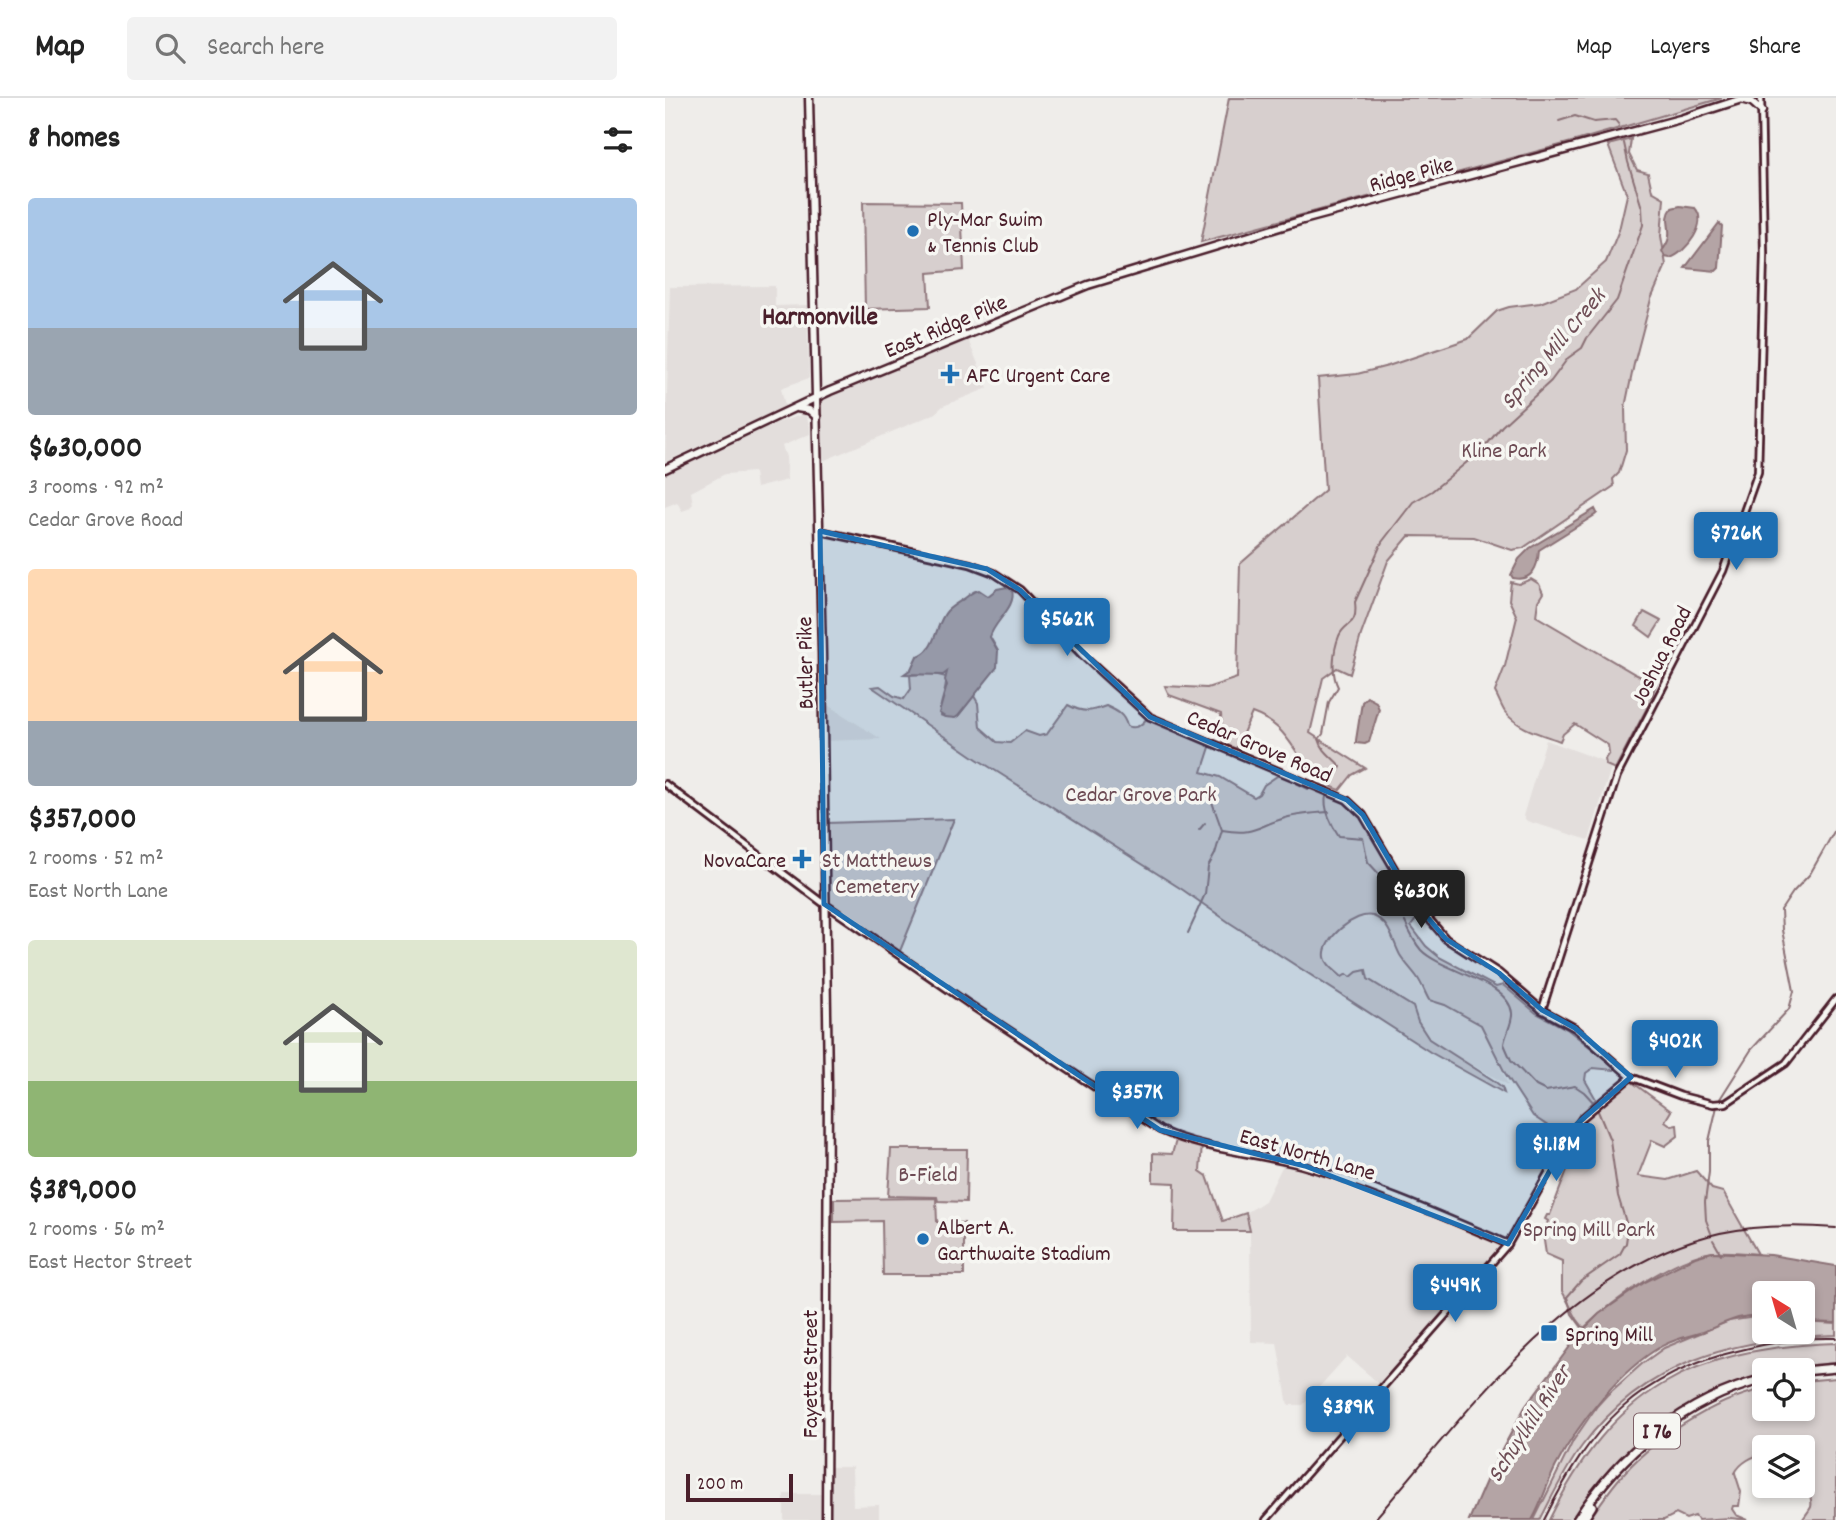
<!DOCTYPE html>
<meta charset="utf-8">
<style>
body{margin:0;font-family:Dekko,sans-serif;background:#f2f2f2;color:#222;height:100vh;display:flex;flex-direction:column;font-size:26px;white-space:nowrap}
*{box-sizing:border-box;margin:0}
p{font-size:23px;color:#767676}
.icon{flex:none;width:38px;height:38px;fill:none;stroke:currentColor;stroke-width:2;stroke-linecap:round;stroke-linejoin:round}
.map{position:relative;flex:1;overflow:hidden}
.drawer{display:flex;flex-direction:column;background:#fff;width:665px}
.drawer>*{flex:none}
.needle{width:46px;rotate:323deg}
.tools{position:absolute;left:1087px;top:1183px;display:grid;gap:14px}
.tools a{display:grid;place-items:center;width:63px;height:63px;border-radius:7px;background:#fff;box-shadow:0 4px 10px #0003;font-size:35px}
.scale{position:absolute;left:21px;bottom:18px;width:107px;box-sizing:border-box;padding-left:7px;border:4px solid #4a1f2b;border-top:0;font-size:19px;line-height:24px;white-space:nowrap;color:#4a1f2b;-webkit-text-stroke:5px #f6f6f2;paint-order:stroke}
.price{position:absolute;translate:-50% -60px;padding:0 16px;border-radius:7px;background:#1f6fb2;color:#fff;font-size:23px;line-height:46px;filter:drop-shadow(0 2px 4px #0008)}
.price::after{content:'';position:absolute;left:50%;top:42px;width:21px;height:16px;margin-left:-10px;background:inherit;clip-path:polygon(0 0,100% 0,50% 100%)}
.price.current{background:#222;color:#fff}
ul{padding:0;list-style:none}
li{display:grid;align-content:center;gap:14px;height:371px;padding:0 28px}
li span{display:grid;place-items:center;height:217px;border-radius:7px;color:#555}
li>.icon{margin-inline-start:auto}
span .icon{width:126px;height:126px;fill:#fffc;stroke-width:1}
li b{font-size:30px}
h2{display:flex;justify-content:space-between;align-items:center;height:84px;padding:0 28px;font-size:30px}
header{display:flex;align-items:center;gap:42px;box-sizing:border-box;height:98px;padding:0 35px;background:#fff;border-bottom:2px solid #e0e0e0}
header strong{font-size:33px}
nav{display:flex;gap:38px;margin-inline-start:auto;font-size:24px}
.search{width:490px;height:63px;background:#f2f2f2;display:flex;align-items:center;gap:18px;box-sizing:border-box;padding:0 24px;border-radius:7px;color:#767676;font-size:26px}
main{display:flex;flex:1;min-height:0}
.map>svg:first-child{display:block}
.built{fill:#e3dedc}
.green{fill:#d7cfce;stroke:#90777c;stroke-width:2}
.water{fill:#b4a4a5;stroke:#8a6f74;stroke-width:2}
.lines{fill:none;stroke-linecap:round;stroke-linejoin:round}
.stream{stroke:#8a6f74;stroke-width:2}
.tertiary-casing{stroke:#4a1f2b;stroke-width:10}
.secondary-casing{stroke:#4a1f2b;stroke-width:10}
.primary-casing{stroke:#4a1f2b;stroke-width:11}
.motorway-casing{stroke:#4a1f2b;stroke-width:12}
.tertiary{stroke:#f6f6f2;stroke-width:4.5}
.secondary{stroke:#f6f6f2;stroke-width:4.5}
.primary{stroke:#f6f6f2;stroke-width:6}
.motorway{stroke:#f6f6f2;stroke-width:7}
.rail{stroke:#4a1f2b;stroke-width:2}
.marked{fill:#1f6fb2;fill-opacity:0.2;stroke:#1f6fb2;stroke-width:5;stroke-linejoin:round}
.poi-dot{fill:#1f6fb2;stroke:#f6f6f2;stroke-width:2.5}
.labels{text-anchor:middle;stroke-width:7;stroke-linejoin:round;paint-order:stroke}
.shield{fill:#f6f6f2;stroke:#7e6067;stroke-width:2}
.shield-label{font-size:21px;font-weight:bold;fill:#4a1f2b}
.street-label{font-size:23px;fill:#4a1f2b;stroke:#f6f6f2}
.poi-label{font-size:23px;fill:#4a1f2b;stroke:#f6f6f2;text-anchor:start}
.park-label{font-size:23px;fill:#6d4b54;stroke:#f6f6f2}
.water-label{font-size:24px;font-style:italic;fill:#6f4e56;stroke:#f6f6f2}
.quarter-label{font-size:26px;font-weight:bold;fill:#4a1f2b;stroke:#f6f6f2}
</style>
<header>
<strong>Map</strong>
<div class="search"><svg class="icon" aria-label="search" viewBox="0 0 24 24"><circle cx="10" cy="10" r="6"/><path d="M15 15l6 6"/></svg>Search here</div>
<nav><a>Map</a><a>Layers</a><a>Share</a></nav>
</header>
<main>
<section class="drawer">
<h2>8 homes<svg class="icon" aria-label="filters" viewBox="0 0 24 24"><path d="M4 7h16M4 17h16"/><circle cx="9" cy="7" r="2"/><circle cx="15" cy="17" r="2"/></svg></h2>
<ul>
<li><span style="background:linear-gradient(#a9c7e8 60%,#9aa5b1 0)"><svg class="icon" aria-label="home" viewBox="0 0 24 24"><path d="M3 11l9-7 9 7M6 9v11h12V9"/></svg></span><div><b>$630,000</b><p>3 rooms · 92 m²</p><p>Cedar Grove Road</p></div></li>
<li><span style="background:linear-gradient(#ffd9b3 70%,#9aa5b1 0)"><svg class="icon" aria-label="home" viewBox="0 0 24 24"><path d="M3 11l9-7 9 7M6 9v11h12V9"/></svg></span><div><b>$357,000</b><p>2 rooms · 52 m²</p><p>East North Lane</p></div></li>
<li><span style="background:linear-gradient(#dfe7d0 65%,#8fb573 0)"><svg class="icon" aria-label="home" viewBox="0 0 24 24"><path d="M3 11l9-7 9 7M6 9v11h12V9"/></svg></span><div><b>$389,000</b><p>2 rooms · 56 m²</p><p>East Hector Street</p></div></li>
</ul>
</section>
<div class="map">
<svg width="1171" height="1422" viewBox="0 0 1171 1422">
<rect width="100%" height="100%" fill="#efedea"/>
<filter id="ink" filterUnits="userSpaceOnUse"><feTurbulence type="fractalNoise" baseFrequency=".0143" numOctaves="2"/><feDisplacementMap in="SourceGraphic" scale="14" xChannelSelector="R" yChannelSelector="G"/><feConvolveMatrix kernelMatrix="1 2 1 2 8 2 1 2 1" color-interpolation-filters="sRGB"/></filter>
<g filter="url(#ink)">
<!-- built -->
<g class="built">
<polygon points="110,188 110,208 142,207 144,280 116,290 120,308 0,364 5,189"/>
<polygon points="301,237 323,290 278,308 269,316 153,365 151,300"/>
<polygon points="140,316 145,328 145,336 117,348 121,359 122,382 91,390 89,374 60,376 26,394 28,406 23,411 17,413 12,404 0,409 0,376 104,327"/>
<polygon points="158,604 216,641 158,643"/>
<polygon points="881,642 947,666 924,742 862,723 858,718"/>
<polygon points="728,818 757,893 817,927 843,987 757,939 674,880 661,864 655,849 681,821"/>
<polygon points="620,1063 709,1092 843,1146 718,1289 682,1258 638,1307 623,1307 612,1245 586,1244 585,1133 581,1115 600,1103"/>
<polygon points="161,1369 187,1369 188,1408 214,1407 214,1422 119,1422 119,1396 161,1396"/>
</g>
<!-- green -->
<g class="green">
<polygon points="564,0 1057,0 914,42 536,144"/>
<path d="M966 41 964 56 972 72 983 75 987 93 999 100 996 138 1001 167 986 201 969 266 960 309 961 352 954 375 948 381 949 388 858 450 847 452 809 439 744 438 723 463 696 537 685 576 672 570 658 580 645 635 700 670 687 677 675 692C665 688 655 684 648 675 624 649 623 628 587 615L570 653 558 648 556 616 504 597 500 588 542 590 572 580 575 466 660 392 653 280 692 276 723 268 803 241 832 213 844 209 875 205 911 191 941 164 954 132 962 97 943 47Z"/>
<polygon points="198,104 296,105 299,172 263,175 265,209 200,211"/>
<path d="M866 481 874 486 878 495 873 503 871 518 970 576 991 586 985 604 950 671 941 667 940 661 944 655 943 647 910 626 898 636 895 643C876 636 853 631 840 614 836 608 834 601 830 594L840 568 852 519 844 502 846 484 854 486Z"/>
<polygon points="979,514 996,523 986,539 971,528"/>
<path d="M265 575 281 579C283 592 274 603 275 617L280 619 293 618 309 598 313 605 315 629 332 644 345 645 360 633 374 638 382 636 403 607C418 615 425 614 441 608 452 613 459 616 462 628 473 632 477 626 484 618L547 643 537 674 555 679 589 699 594 696 599 687 618 674 632 681 631 685 643 691 646 687 682 702 692 710 736 783 734 784 754 818 746 828 761 848 774 859 831 889 838 887 871 915 902 931 950 969 949 972 928 970 921 975 920 982 931 1001 901 1033 886 1030 868 1018 840 975 816 927 780 907 764 902C760 895 757 886 752 879 746 871 740 865 735 857 728 844 725 824 708 818 691 813 657 841 660 859 661 867 671 873 677 879L682 876 686 879 692 874 701 872 703 881 748 909 753 924 764 941 828 982 837 989 839 995 765 954 565 825 518 792 312 661 207 589 215 588 229 598 239 601 246 591 245 577Z"/>
<polygon points="289,721 235,853 163,804 162,725"/>
<path d="M963 981 1006 1013 1000 1023 1007 1028 1012 1027 1013 1038 1000 1048 987 1042 973 1078 1003 1082 1031 1073 1047 1091 1058 1094 1093 1156C1078 1155 1064 1153 1049 1154 1010 1158 947 1203 919 1230L912 1221 897 1193V1163L881 1156 878 1136 875 1134H879L883 1123 880 1121 882 1117H885L902 1072C902 1069 897 1062 896 1058 894 1033 946 996 963 981Z"/>
<polygon points="512,1039 537,1046 535,1073 542,1078 558,1123 581,1115 585,1133 509,1133 510,1085 488,1084 488,1055 507,1056"/>
<polygon points="226,1051 302,1051 301,1104 273,1103 272,1099 223,1098"/>
<polygon points="271,1100 272,1124 299,1125 299,1177 218,1177 217,1123 169,1124 169,1101"/>
<path d="M1090 1219 1099 1220V1234H1138V1224L1171 1226V1237C1071 1240 980 1263 917 1348 900 1371 888 1397 875 1422H869L908 1343 932 1308 942 1297 978 1265 999 1250 1064 1223Z"/>
<path d="M1171 1245V1266L1099 1272V1276C1017 1299 952 1351 907 1422H884C948 1291 1027 1250 1171 1245Z"/>
<path d="M1171 1280V1422H1137C1140 1418 1144 1413 1146 1409 1148 1402 1143 1397 1145 1389L1138 1382V1349H1099V1357C1088 1357 1075 1365 1070 1375L1076 1394 1074 1408H1068L1067 1411 1071 1417 1083 1422 1065 1420 1033 1422 1030 1418 1021 1421 1011 1416 999 1422H924C933 1409 942 1395 953 1382 986 1342 1048 1302 1099 1291V1311H1138V1283Z"/>
</g>
<!-- water -->
<g class="water">
<path d="M1015 108 1030 110C1044 125 1021 155 1005 160L1000 159 997 153C1013 133 996 125 1007 110Z"/>
<polygon points="1054,125 1057,128 1054,170 1051,173 1020,170"/>
<path d="M930 411 932 415 930 417 874 452C873 469 867 484 848 480L846 477 854 461 865 450Z"/>
<path d="M342 489 347 492C352 509 329 523 325 539L333 553 332 569 293 618 290 620 280 619 274 615 282 587 280 582 282 574 278 577 239 576 246 571 252 558C271 554 270 526 282 513 287 508 294 504 300 500 306 496 307 493 314 492L323 498 332 491Z"/>
<polygon points="702,599 711,604 714,611 704,644 700,646 691,645 691,642 697,604"/>
<path d="M1047 1154 1106 1157 1171 1168V1225L1138 1224V1195H1099V1218C1076 1215 1058 1226 1038 1234 1024 1238 1009 1241 997 1248 955 1272 913 1325 891 1368 882 1385 877 1405 867 1422H804L824 1376 860 1309 915 1235 934 1216 980 1184 1030 1159Z"/>
</g>
<g class="lines">
<!-- stream -->
<g class="stream">
<polyline points="894,23 910,18 929,24 950,22 954,27"/>
<polyline points="542,690 557,732"/>
<path d="M663 691 676 669C667 658 658 655 654 641L658 636 664 604 673 589C666 576 668 553 674 538 681 522 693 530 690 504L717 444 748 404 767 393 819 350 837 328 886 283 903 260 917 250 922 240 952 202 978 127 977 110 963 64 959 45"/>
<path d="M661 698C658 710 667 728 674 738L698 740 703 764 714 776 730 812"/>
<polyline points="534,732 540,725"/>
<path d="M530 818 540 796 543 769 550 756 557 732C590 738 592 728 620 720 634 716 649 715 664 714"/>
<path d="M740 824C744 833 749 844 756 852 776 873 844 884 847 915 848 924 840 937 839 946L846 962 871 988 881 993 910 988 919 994 930 1006 945 1042 953 1098 963 1131 961 1145 955 1156 916 1183 902 1199 907 1216 918 1231"/>
<polyline points="523,835 530,820"/>
<polyline points="1046,1135 1041,1122 1040,1104 1044,1074 1044,1043 1053,1004 1086,952 1124,911 1129,893 1117,832 1116,812 1128,794 1145,776 1171,730"/>
<polyline points="1048,1142 1056,1156"/>
</g>
<!-- tertiary casing -->
<g class="tertiary-casing">
<g id="tertiary">
<polyline points="155,433 305,466 329,475 355,492 417,557 485,619 682,702 698,717 747,801 781,841 834,875 877,912"/>
<path d="M160 806 304 906 495 1032C539 1052 590 1055 636 1067 707 1087 775 1117 843 1146"/>
<polyline points="966,979 1016,998 1048,1006 1061,1005 1121,965 1171,901"/>
</g>
</g>
<!-- secondary casing -->
<g class="secondary-casing">
<g id="secondary">
<polyline points="0,686 159,806"/>
<polyline points="601,1422 843,1146 899,1047 917,1020 966,979 910,930 877,912 952,678 1058,473 1093,374 1099,156 1096,0"/>
</g>
</g>
<!-- primary casing -->
<g class="primary-casing">
<g id="primary">
<polyline points="144,0 157,555 163,987 161,1422"/>
<polyline points="1076,1 1087,4 1097,13"/>
<polyline points="132,310 144,312 152,319"/>
<polyline points="0,371 165,293 423,187 638,122 1015,21 1080,0"/>
</g>
</g>
<!-- motorway casing -->
<g class="motorway-casing">
<g id="motorway">
<polyline points="1138,1273 1171,1270"/>
<path d="M912 1422C955 1354 1021 1301 1099 1281"/>
<polyline points="918,1422 927,1408"/>
</g>
</g>
<!-- tertiary -->
<use href="#tertiary" class="tertiary"/>
<!-- secondary -->
<use href="#secondary" class="secondary"/>
<!-- primary -->
<use href="#primary" class="primary"/>
<!-- motorway -->
<use href="#motorway" class="motorway"/>
<!-- rail -->
<g class="rail">
<path d="M709 1422C803 1313 907 1168 1055 1135 1093 1127 1132 1127 1171 1130"/>
<path d="M879 1422C925 1329 972 1276 1076 1252 1107 1244 1139 1239 1171 1240"/>
</g>
</g>
</g>
<!-- marked area -->
<path class="marked" d="M155 433 322 471 355 492 485 619 682 702 698 717 747 801 781 841 834 875 877 912 910 930 966 979 911 1027 843 1146 640 1068 495 1032 159 806Z"/>
<!-- markers -->
<g class="poi-dot">
<circle cx="248" cy="133" r="7"/>
<path d="M281.5 265.5h7v7h7v7h-7v7h-7v-7h-7v-7h7z"/>
<path d="M133.5 750.5h7v7h7v7h-7v7h-7v-7h-7v-7h7z"/>
<circle cx="258" cy="1141" r="7"/>
<rect x="875" y="1226" width="18" height="18" rx="3.5"/>
</g>
<g class="labels">
<!-- shield labels -->
<rect class="shield" x="969" y="1315.5" width="46" height="35" rx="5"/>
<g class="shield-label">
<text x="992" y="1340">I 76</text>
</g>
<!-- street labels -->
<g class="street-label">
<text transform="translate(746 75) rotate(-15)" y="8">Ridge Pike</text>
<text transform="translate(280 227) rotate(-23)" y="8">East Ridge Pike</text>
<text transform="translate(995 557) rotate(-63)" y="8">Joshua Road</text>
<text transform="translate(139 565) rotate(-91)" y="8">Butler Pike</text>
<text transform="translate(595 647) rotate(23)" y="8">Cedar Grove Road</text>
<text transform="translate(643 1055) rotate(16)" y="8">East North Lane</text>
<text transform="translate(144 1276) rotate(-90)" y="8">Fayette Street</text>
</g>
<!-- poi labels -->
<g class="poi-label">
<text x="262" y="128">Ply-Mar Swim<tspan x="262" dy="26">&amp; Tennis Club</tspan></text>
<text x="301" y="284">AFC Urgent Care</text>
<text x="121" y="769" text-anchor="end">NovaCare</text>
<text x="272" y="1136">Albert A.<tspan x="272" dy="26">Garthwaite Stadium</tspan></text>
<text x="900" y="1243">Spring Mill</text>
</g>
<!-- park labels -->
<g class="park-label">
<text x="839" y="359">Kline Park</text>
<text x="476" y="703">Cedar Grove Park</text>
<text x="212" y="769">St Matthews<tspan x="212" dy="26">Cemetery</tspan></text>
<text x="263" y="1083">B-Field</text>
<text x="924" y="1138">Spring Mill Park</text>
</g>
<!-- water labels -->
<g class="water-label">
<text transform="translate(887 250) rotate(-50)" y="8">Spring Mill Creek</text>
<text transform="translate(863 1325) rotate(-57)" y="8">Schuylkill River</text>
</g>
<!-- quarter labels -->
<g class="quarter-label">
<text x="155" y="226">Harmonville</text>
</g>
</g>
</svg>
<div class="tools">
<a><svg class="needle" viewBox="-14 -14 28 28"><path d="M0-13l5 13h-10z" fill="#e53935"/><path d="M0 13l5-13h-10z" fill="#767676"/></svg></a>
<a><svg class="icon" aria-label="locate" viewBox="0 0 24 24"><circle cx="12" cy="12" r="6"/><path d="M12 2v4M12 18v4M2 12h4M18 12h4"/></svg></a>
<a><svg class="icon" aria-label="layers" viewBox="0 0 24 24"><path d="M12 4l9 5-9 5-9-5zM3 14l9 5 9-5"/></svg></a>
</div>
<div class="scale">200 m</div>
<b class="price" style="left:1071px;top:474px">$726K</b>
<b class="price" style="left:402px;top:560px">$562K</b>
<b class="price current" style="left:756px;top:832px">$630K</b>
<b class="price" style="left:1010px;top:982px">$402K</b>
<b class="price" style="left:472px;top:1033px">$357K</b>
<b class="price" style="left:891px;top:1085px">$1.18M</b>
<b class="price" style="left:790px;top:1226px">$449K</b>
<b class="price" style="left:683px;top:1348px">$389K</b>
</div>
</main>
